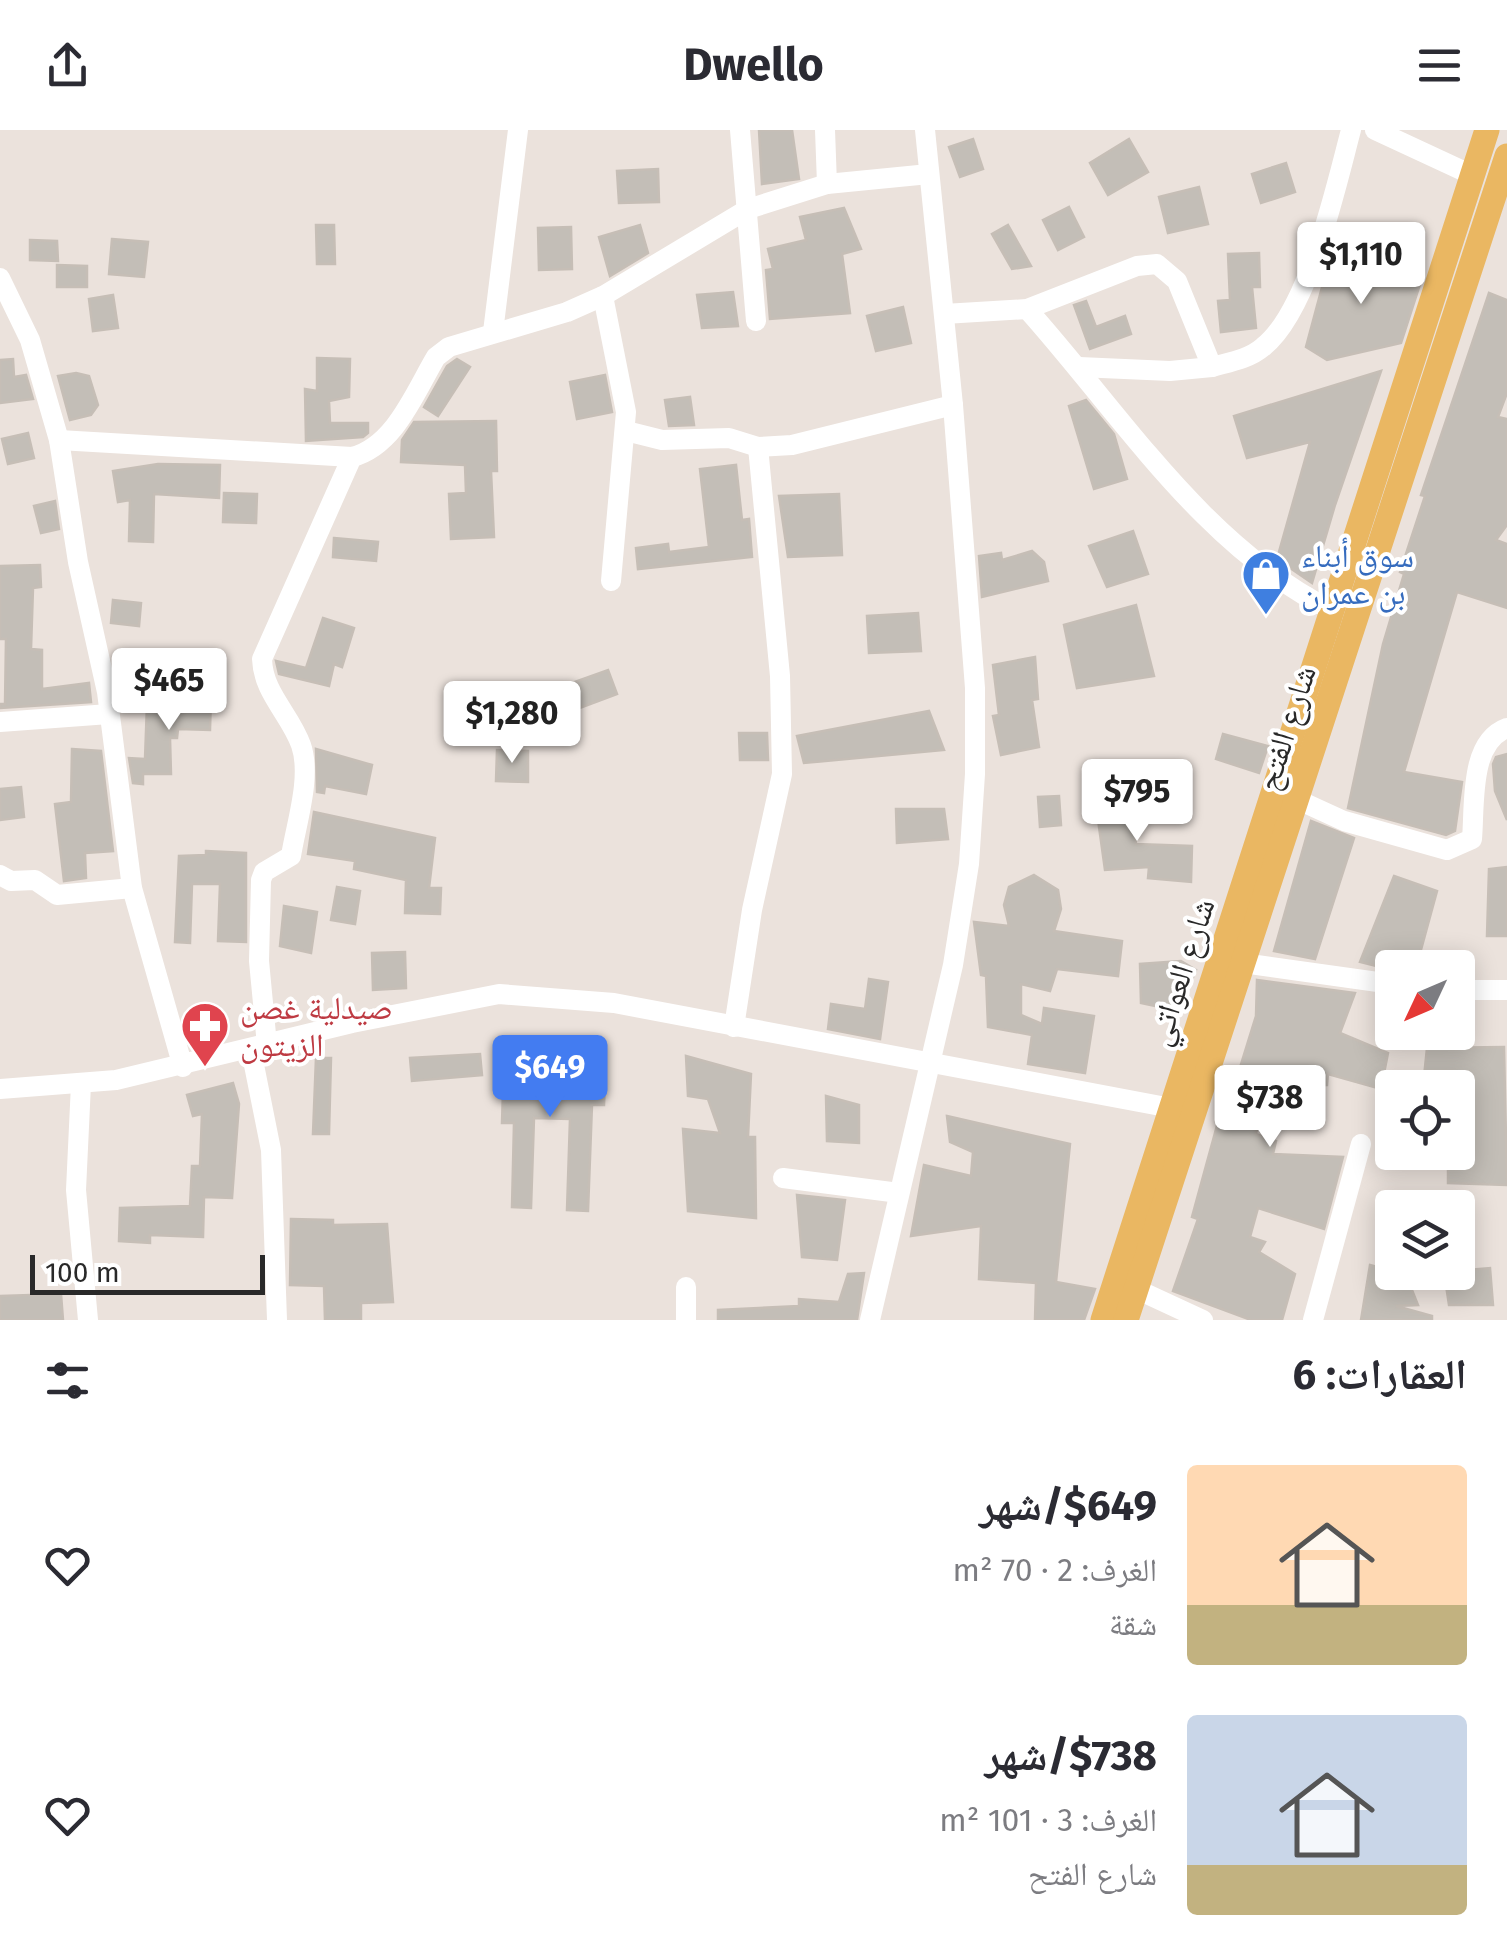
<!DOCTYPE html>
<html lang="ar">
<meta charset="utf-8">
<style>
body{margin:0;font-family:"Fira Sans","Noto Naskh Arabic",sans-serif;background:#f2f2f3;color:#2b2b33;direction:rtl;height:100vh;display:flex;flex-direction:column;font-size:38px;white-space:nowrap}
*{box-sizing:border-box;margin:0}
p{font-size:32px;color:#7c7c81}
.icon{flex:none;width:55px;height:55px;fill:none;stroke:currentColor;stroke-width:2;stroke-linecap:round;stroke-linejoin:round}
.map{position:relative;height:1190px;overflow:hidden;direction:ltr}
.panel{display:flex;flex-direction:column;background:#fff;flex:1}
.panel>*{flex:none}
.needle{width:65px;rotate:226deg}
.controls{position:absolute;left:1375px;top:820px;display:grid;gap:20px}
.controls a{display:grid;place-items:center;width:100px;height:100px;border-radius:10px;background:#fff;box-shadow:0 5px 25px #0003;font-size:50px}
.scale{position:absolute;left:30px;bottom:25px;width:235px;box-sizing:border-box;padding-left:10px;border:5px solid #292929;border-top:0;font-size:28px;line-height:35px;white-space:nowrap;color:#292929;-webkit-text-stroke:8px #fff;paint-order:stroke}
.price{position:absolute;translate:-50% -85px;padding:0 22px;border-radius:10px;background:#fff;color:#222;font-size:32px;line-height:65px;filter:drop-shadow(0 2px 5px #0008)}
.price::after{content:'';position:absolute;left:50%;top:60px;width:30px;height:22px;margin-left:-15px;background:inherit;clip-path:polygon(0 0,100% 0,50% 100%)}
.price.on{background:#437cf1;color:#fff}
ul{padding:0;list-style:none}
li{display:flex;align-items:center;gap:30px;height:250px;padding:0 40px}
li span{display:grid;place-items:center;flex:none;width:280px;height:200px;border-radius:10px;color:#555}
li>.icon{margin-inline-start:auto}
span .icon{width:120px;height:120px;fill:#fffc;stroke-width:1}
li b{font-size:42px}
h2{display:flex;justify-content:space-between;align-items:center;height:120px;padding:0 40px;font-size:42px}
header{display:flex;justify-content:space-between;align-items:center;height:130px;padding:0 40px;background:#fff;font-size:45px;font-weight:700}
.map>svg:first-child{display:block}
.building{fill:#c3beb7;stroke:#c6beb6;stroke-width:2.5}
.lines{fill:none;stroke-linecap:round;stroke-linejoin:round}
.minor{stroke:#fff;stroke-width:20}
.major{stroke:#eab762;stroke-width:25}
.labels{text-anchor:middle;stroke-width:8;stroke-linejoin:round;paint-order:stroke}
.shop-label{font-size:32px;fill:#366cbe;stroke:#fff;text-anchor:start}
.street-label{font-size:32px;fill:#292929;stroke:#fff}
.health-label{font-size:32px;fill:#be3a42;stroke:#fff;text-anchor:start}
</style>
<header><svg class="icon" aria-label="menu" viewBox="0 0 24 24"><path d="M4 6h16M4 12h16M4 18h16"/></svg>Dwello<svg class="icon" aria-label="share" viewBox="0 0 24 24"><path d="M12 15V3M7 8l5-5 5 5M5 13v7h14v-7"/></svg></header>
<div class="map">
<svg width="1507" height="1190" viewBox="0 0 1507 1190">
<rect width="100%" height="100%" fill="#ebe2dc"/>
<!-- building -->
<g class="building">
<polygon points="759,0 792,0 799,49 762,54"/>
<polygon points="973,9 983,39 960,47 949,17"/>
<polygon points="1129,9 1148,42 1108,65 1090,33"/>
<polygon points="1286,33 1295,62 1261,73 1252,44"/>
<polygon points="658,39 659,72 619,73 617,41"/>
<polygon points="1199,57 1208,94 1168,103 1159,67"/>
<polygon points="1069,77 1084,107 1058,120 1043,90"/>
<polygon points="844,78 861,119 842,124 850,183 770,189 766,140 773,139 768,119 806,110 800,87"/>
<polygon points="316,95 334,95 335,134 317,134"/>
<polygon points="640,95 648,123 610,146 599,107"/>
<polygon points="1008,95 1031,136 1012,139 992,104"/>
<polygon points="571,97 572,139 539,140 538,98"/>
<polygon points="112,109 148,112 144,147 109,144"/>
<polygon points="30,110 57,111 58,131 30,130"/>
<polygon points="1332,120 1422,148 1401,213 1327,230 1306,217"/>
<polygon points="1259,123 1260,157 1252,157 1256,198 1221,202 1218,171 1230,170 1228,124"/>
<polygon points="57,135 87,136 87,157 57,157"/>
<polygon points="733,162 738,196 702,198 697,165"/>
<polygon points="1489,163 1507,170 1507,263 1498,287 1507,289 1507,395 1496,410 1507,414 1507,478 1457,462 1404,642 1462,652 1455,701 1446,705 1348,678 1383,514 1404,444 1400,442 1425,366 1421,365"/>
<polygon points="113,165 118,198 93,201 89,169"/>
<polygon points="1086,171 1096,197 1125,186 1131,204 1090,219 1074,175"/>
<polygon points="903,177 911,213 876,221 867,186"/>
<polygon points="317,228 350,229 349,267 329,271 330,293 368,293 368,303 363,307 306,311 305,259 317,261"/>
<polygon points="13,229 14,247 26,245 33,269 0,273 0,230"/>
<polygon points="457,229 470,237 438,286 424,277 447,236"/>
<polygon points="1381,241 1335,375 1312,453 1277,429 1310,312 1247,328 1234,286"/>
<polygon points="76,243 89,246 98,275 91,285 70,290 58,246"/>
<polygon points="605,245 612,282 577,289 570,252"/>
<polygon points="690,267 694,295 669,296 665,270"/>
<polygon points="1086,270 1114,304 1127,349 1094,359 1069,276"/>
<polygon points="496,291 497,341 491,341 494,407 451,409 449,364 466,363 465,335 401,332 402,310 414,292"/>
<polygon points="28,303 34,328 8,334 2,309"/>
<polygon points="158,334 220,335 219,368 154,364 153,412 129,411 130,370 118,372 113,341"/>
<polygon points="736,335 742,390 749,389 752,427 638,439 636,418 668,414 669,422 709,417 700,339"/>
<polygon points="224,363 257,364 256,393 223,392"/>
<polygon points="839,364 842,425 788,427 779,366"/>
<polygon points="55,371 59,399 41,403 34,376"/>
<polygon points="1133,401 1148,444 1107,457 1089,416"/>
<polygon points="334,408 378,412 376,431 333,427"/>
<polygon points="1032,421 1044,432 1048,451 982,467 979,426 1001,423 1002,430"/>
<polygon points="40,435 41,457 33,458 31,519 42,520 42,559 89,553 91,572 0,578 0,574 5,574 6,509 0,509 0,436"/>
<polygon points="113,470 141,473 139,496 111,493"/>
<polygon points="1136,475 1154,546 1077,558 1064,495"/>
<polygon points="918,483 921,521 869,523 867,486"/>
<polygon points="323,488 354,498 342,537 334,534 329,556 279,544 276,531 306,538"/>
<polygon points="123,525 149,526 148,556 122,555"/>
<polygon points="1035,527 1038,569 1032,570 1039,617 1001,625 993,586 999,585 993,535"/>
<polygon points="608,540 617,564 564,584 555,559"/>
<polygon points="449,555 474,555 474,577 449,578"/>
<polygon points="186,565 211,566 210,600 178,599 177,608 170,608 171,644 143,644 143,654 133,653 129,628 145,629 147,574 186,575"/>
<polygon points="929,581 944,620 804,633 797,606"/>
<polygon points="739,603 767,603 768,630 740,630"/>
<polygon points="1223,604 1268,616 1259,643 1216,629"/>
<polygon points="72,619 101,621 113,721 85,723 86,748 64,751 55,674 71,672"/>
<polygon points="316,619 372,635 366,664 325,656 324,663 317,662"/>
<polygon points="497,620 528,621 528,652 496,651"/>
<polygon points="1507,624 1507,690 1495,661 1493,634 1496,627"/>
<polygon points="21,657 24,687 0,690 0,659"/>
<polygon points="1059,666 1061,695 1040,697 1038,667"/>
<polygon points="1132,667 1136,714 1192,716 1191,752 1148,748 1149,737 1105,740 1095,668"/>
<polygon points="896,679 944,679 948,709 897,713"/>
<polygon points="314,682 435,708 429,758 441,758 440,784 405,783 406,750 354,739 355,731 308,724"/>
<polygon points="1311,691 1354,708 1315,829 1274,821"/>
<polygon points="206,721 246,723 246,812 218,811 220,754 192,754 190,813 175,812 179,726 206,725"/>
<polygon points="1507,737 1507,806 1487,806 1489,739"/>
<polygon points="1034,745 1058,760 1061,779 1054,801 1122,811 1118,846 1057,839 1050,861 1021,854 1021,885 1042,894 1044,878 1094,886 1085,943 1028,934 1032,905 988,897 986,846 981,845 974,792 1009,796 1004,775 1009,757"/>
<polygon points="1394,746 1437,761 1416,838 1392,840 1360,832"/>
<polygon points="337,757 360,761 355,794 331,790"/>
<polygon points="284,776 317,782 311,823 280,816"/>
<polygon points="405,822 406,858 373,860 372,823"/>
<polygon points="1181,831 1196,840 1179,881 1141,873 1140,834"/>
<polygon points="869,849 888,852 880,909 828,899 831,874 865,879"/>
<polygon points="1257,850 1355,863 1340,903 1388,923 1381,959 1328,944 1327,955 1295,956 1295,983 1262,974 1256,1004 1276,1011 1273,1024 1343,1027 1324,1099 1258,1078 1250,1107 1265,1112 1259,1122 1295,1144 1282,1190 1251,1190 1173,1161 1198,1089 1192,1087 1224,970 1229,973 1256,886"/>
<polygon points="1504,917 1507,1055 1448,1053 1448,1022 1458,1022 1458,958 1447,958 1447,946 1424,947 1427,918"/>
<polygon points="480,924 482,945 412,951 410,928"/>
<polygon points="686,926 751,944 748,1007 755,1007 756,1088 688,1081 683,999 720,1003 708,969 688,966"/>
<polygon points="316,928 331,928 329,1004 313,1004"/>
<polygon points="504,928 587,931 586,951 605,952 604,975 592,975 588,1081 567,1080 570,989 534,988 531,1078 512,1077 514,993 502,993"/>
<polygon points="233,953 239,974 232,1068 204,1067 203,1107 150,1105 150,1113 119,1111 120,1078 190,1076 192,1036 200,1036 202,984 193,986 187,965"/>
<polygon points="826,966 859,975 859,1013 827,1011"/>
<polygon points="947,986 1070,1014 1056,1152 1095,1159 1084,1190 1035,1190 1036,1153 979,1149 981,1096 911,1106 924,1035 971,1046 973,1022 950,1012"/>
<polygon points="797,1065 845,1070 837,1130 802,1127"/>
<polygon points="291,1089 333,1090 333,1095 387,1094 393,1172 361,1173 361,1190 325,1190 324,1156 290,1155"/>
<polygon points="1370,1135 1406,1145 1418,1175 1396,1176 1432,1186 1432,1190 1361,1190"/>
<polygon points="1490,1138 1493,1175 1449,1175 1444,1142"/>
<polygon points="864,1143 857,1190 718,1190 718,1180 799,1176 799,1169 839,1172 848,1144"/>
<polygon points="61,1164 63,1190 0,1190 0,1166"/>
</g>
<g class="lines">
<!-- minor -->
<g class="minor">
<polyline points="740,0 756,191"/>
<polyline points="825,0 827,54"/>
<polyline points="1375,0 1472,45"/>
<polyline points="0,148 30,210 59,310 78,432 107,562 132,758 183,937"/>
<polyline points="603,166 626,282 611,451"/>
<path d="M1027 179C1121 284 1203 416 1331 480"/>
<path d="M944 184 1027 179 1137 136 1157 134 1177 151 1212 237C1230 232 1249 229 1263 217 1309 181 1336 56 1351 0"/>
<polyline points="493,202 518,0"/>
<polyline points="1079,237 1170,241 1212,237"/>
<polyline points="626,301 662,310 729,308 758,317 792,315 953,275"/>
<path d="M59 310 352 327C395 316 415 262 436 227L449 217 567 182 603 166 748 79 827 54 929 44"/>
<polyline points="0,592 109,584"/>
<path d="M1285 664 1344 691 1447 720 1472 709C1475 674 1469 612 1507 598"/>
<polyline points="0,745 11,751 35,750 57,765 132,758"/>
<polyline points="1243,833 1392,854"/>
<polyline points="1458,860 1507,860"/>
<polyline points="734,897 752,780 782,644 780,546 758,317"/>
<path d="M267 915 259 831 261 750 264 742 291 726C296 694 312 647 301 615 290 584 263 563 262 529L352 327"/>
<polyline points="251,920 271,1020 277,1190"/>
<polyline points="81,954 76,1060 88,1190"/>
<polyline points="0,959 116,950 352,893 499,864 614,873 1182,980"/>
<polyline points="783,1048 899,1063"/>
<polyline points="1136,1159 1203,1190"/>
<polyline points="686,1190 686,1157"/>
<polyline points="870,1190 953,835 969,734 975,644 975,558 953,275 925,0"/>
<polyline points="1313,1190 1361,1014"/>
</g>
<!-- major -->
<g class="major">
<polyline points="1103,1190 1487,0"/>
<polyline points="1126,1190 1507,26"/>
</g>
</g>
<!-- icons -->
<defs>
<g id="shop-pin" transform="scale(2.5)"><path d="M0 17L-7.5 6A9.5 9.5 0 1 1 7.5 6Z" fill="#3f7fe0" stroke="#fff"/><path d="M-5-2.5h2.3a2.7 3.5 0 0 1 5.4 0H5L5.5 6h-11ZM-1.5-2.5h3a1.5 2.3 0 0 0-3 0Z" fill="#fff"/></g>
<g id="pharmacy-pin" transform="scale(2.5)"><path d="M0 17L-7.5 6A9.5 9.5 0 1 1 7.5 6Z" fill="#e0444e" stroke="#fff"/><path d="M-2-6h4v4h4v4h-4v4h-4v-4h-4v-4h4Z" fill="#fff"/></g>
</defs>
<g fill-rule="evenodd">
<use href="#shop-pin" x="1266" y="444"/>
<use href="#pharmacy-pin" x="205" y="896"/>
</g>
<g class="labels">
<!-- shop labels -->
<g class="shop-label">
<text x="1301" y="437">سوق أبناء<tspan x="1301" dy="37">بن عمران</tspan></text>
</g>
<!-- street labels -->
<g class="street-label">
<text transform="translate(1286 598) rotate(-72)" y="11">شارع الفتح</text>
<text transform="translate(1181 842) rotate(-72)" y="11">شارع العواتي</text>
</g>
<!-- health labels -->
<g class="health-label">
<text x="240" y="889">صيدلية غصن<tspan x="240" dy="37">الزيتون</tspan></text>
</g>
</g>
</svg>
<div class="controls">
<a><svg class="needle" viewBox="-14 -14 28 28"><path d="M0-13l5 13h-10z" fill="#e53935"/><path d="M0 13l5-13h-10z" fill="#7c7c81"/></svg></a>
<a><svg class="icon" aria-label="locate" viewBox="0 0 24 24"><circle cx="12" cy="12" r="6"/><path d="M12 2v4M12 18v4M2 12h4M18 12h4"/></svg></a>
<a><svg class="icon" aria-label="layers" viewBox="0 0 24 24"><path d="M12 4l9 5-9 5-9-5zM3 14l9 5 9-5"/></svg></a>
</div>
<div class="scale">100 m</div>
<b class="price" style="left:1361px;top:177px">$1,110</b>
<b class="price" style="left:169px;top:603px">$465</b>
<b class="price" style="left:512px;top:636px">$1,280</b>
<b class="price" style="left:1137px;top:714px">$795</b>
<b class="price on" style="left:550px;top:990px">$649</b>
<b class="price" style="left:1270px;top:1020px">$738</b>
</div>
<section class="panel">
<h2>العقارات: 6<svg class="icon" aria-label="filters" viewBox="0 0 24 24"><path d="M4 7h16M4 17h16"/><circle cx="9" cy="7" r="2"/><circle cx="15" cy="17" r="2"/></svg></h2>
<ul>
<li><span style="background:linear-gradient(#ffd9b3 70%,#c2b280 0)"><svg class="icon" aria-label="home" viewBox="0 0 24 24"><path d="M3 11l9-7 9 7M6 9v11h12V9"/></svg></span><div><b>$649/شهر</b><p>الغرف: 2 · 70 m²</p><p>شقة</p></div><svg class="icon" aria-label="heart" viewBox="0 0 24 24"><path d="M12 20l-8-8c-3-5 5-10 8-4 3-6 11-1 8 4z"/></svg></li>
<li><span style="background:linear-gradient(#c9d6e8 75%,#c2b280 0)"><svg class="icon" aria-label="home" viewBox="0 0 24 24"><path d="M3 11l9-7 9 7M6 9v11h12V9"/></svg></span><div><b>$738/شهر</b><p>الغرف: 3 · 101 m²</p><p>شارع الفتح</p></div><svg class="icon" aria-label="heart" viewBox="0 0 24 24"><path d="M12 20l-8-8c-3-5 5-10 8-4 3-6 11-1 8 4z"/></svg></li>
</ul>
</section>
